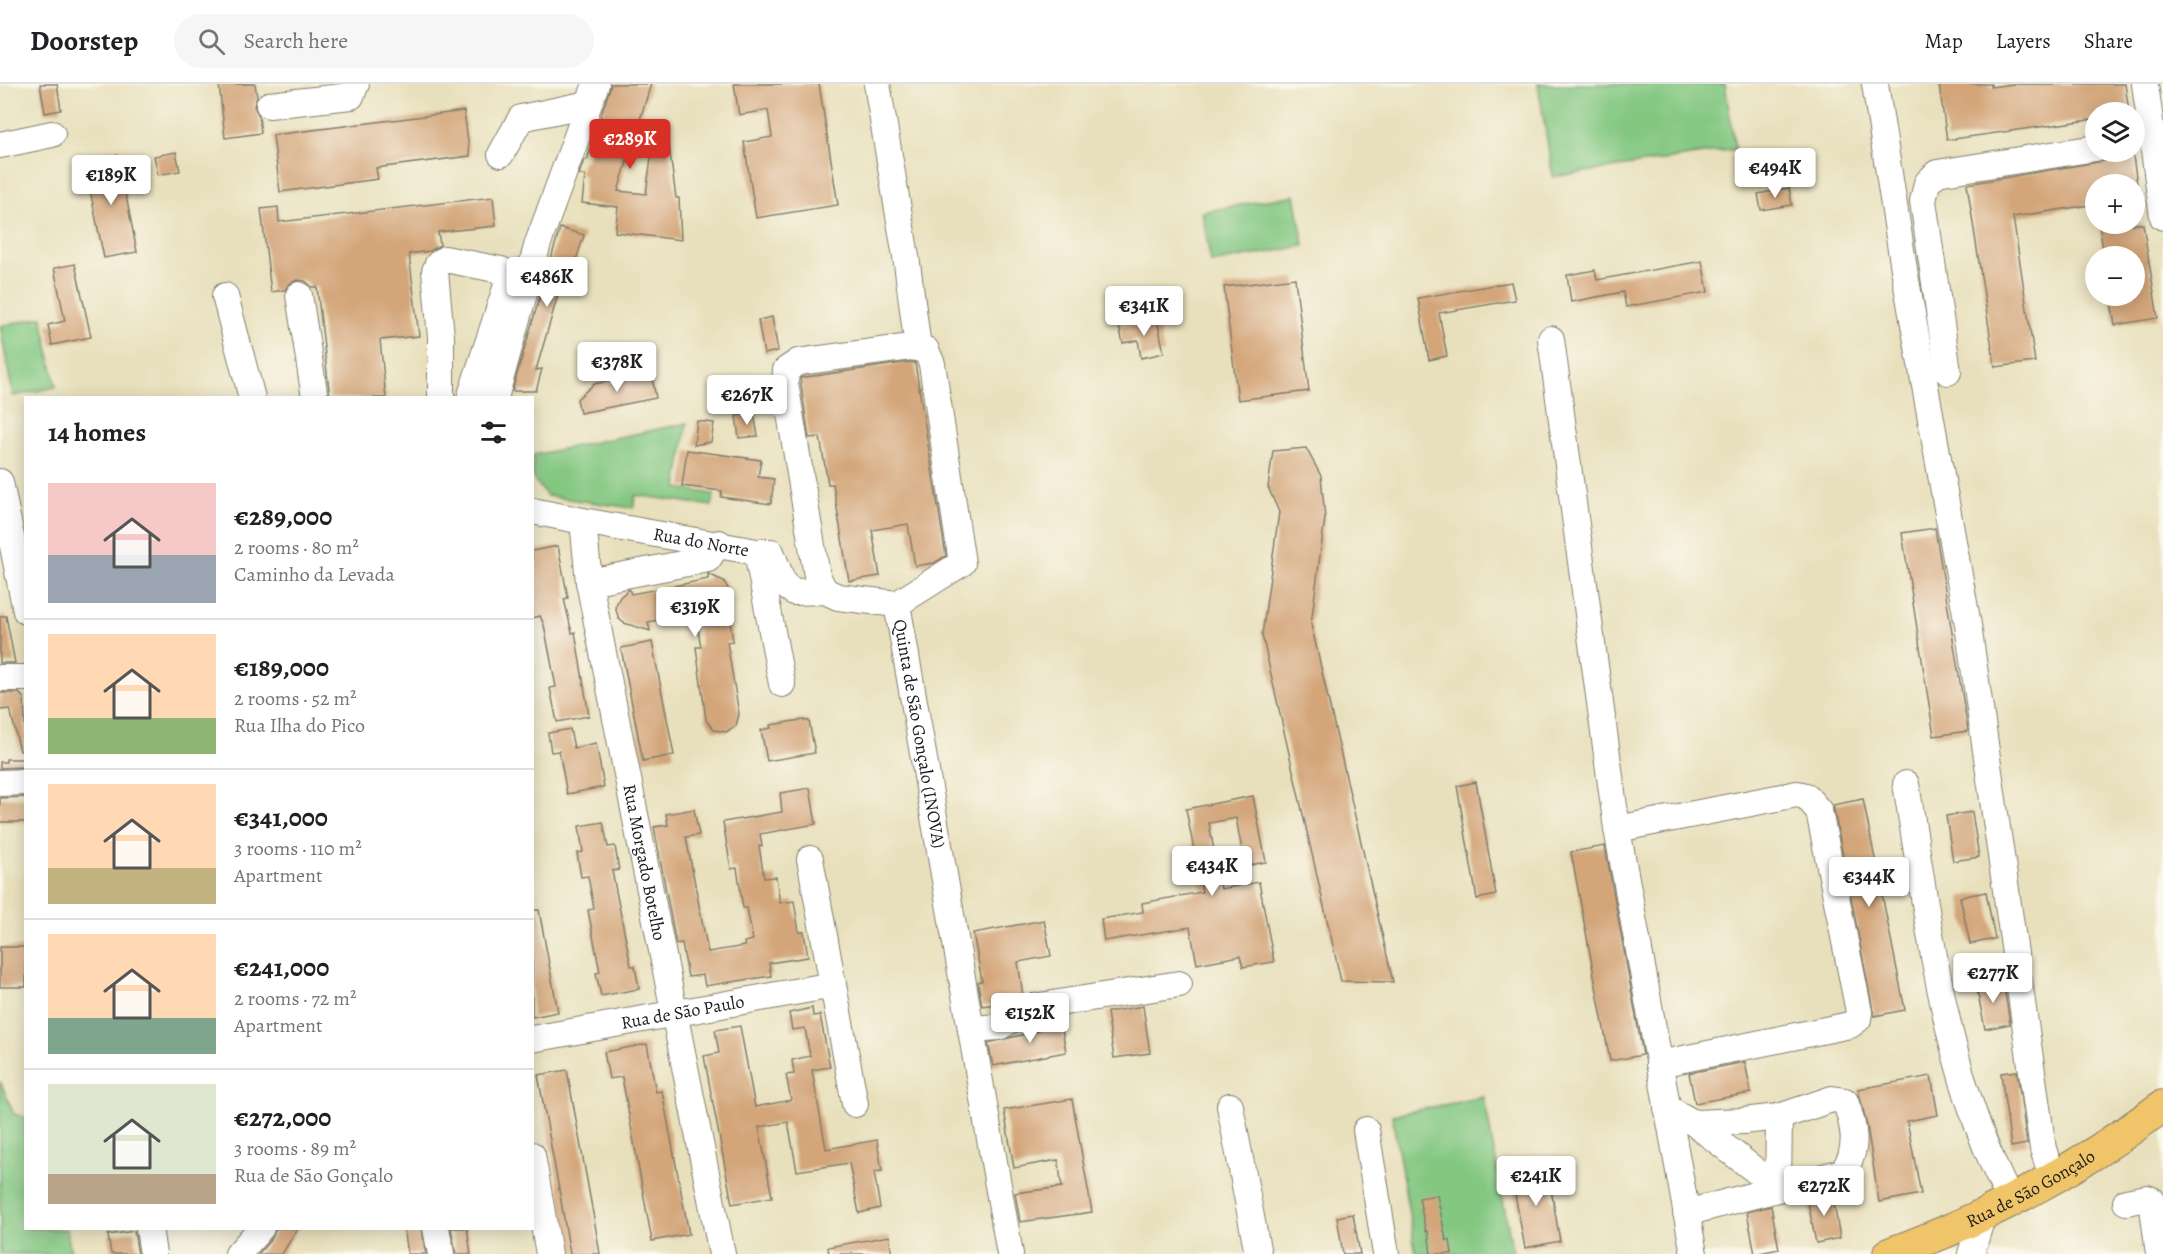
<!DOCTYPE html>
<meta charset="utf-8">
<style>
body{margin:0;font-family:Alegreya,serif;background:#f6f6f6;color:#202124;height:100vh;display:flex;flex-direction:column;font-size:22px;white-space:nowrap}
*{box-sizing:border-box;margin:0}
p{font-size:20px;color:#757577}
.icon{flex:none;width:33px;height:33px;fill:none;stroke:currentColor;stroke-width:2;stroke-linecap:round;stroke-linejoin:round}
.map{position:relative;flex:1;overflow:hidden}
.details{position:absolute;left:24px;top:312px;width:510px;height:834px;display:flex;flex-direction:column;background:#fff;border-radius:0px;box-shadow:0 3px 15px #0003}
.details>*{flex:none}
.buttons{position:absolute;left:2085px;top:18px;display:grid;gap:12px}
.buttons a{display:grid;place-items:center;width:60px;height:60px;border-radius:50%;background:#fff;box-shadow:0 3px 15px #0003;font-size:30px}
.price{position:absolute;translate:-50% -51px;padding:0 14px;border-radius:6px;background:#fff;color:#222;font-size:20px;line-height:39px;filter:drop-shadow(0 2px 3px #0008)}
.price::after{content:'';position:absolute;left:50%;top:36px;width:18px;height:14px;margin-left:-9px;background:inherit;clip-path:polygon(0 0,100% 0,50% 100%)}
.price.selected{background:#d93025;color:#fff}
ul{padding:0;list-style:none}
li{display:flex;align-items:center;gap:18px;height:150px;padding:0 24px}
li+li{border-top:2px solid #e0e0e0}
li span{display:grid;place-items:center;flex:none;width:168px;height:120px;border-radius:0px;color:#555}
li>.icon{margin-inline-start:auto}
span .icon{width:72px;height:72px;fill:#fffc;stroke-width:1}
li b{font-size:26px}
h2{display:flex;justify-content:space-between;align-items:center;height:72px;padding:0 24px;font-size:26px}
header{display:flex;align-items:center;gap:36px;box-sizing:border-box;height:84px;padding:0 30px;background:#fff;border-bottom:2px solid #e0e0e0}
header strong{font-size:28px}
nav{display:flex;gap:33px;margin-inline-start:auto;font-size:21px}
.search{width:420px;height:54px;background:#f6f6f6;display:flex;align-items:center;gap:15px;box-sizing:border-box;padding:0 21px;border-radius:33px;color:#757577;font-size:22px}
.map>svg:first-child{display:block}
.green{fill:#83c781;stroke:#50724e;stroke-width:1.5}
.building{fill:#d3a579}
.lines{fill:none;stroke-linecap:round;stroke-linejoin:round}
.minor-casing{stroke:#827e6c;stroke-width:28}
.major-casing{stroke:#827e6c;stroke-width:34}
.minor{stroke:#fff;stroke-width:26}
.major{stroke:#f0c469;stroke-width:32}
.labels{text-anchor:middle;stroke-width:6;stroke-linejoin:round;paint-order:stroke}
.street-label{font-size:18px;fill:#1c1c1c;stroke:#fbf7ec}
</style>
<header>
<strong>Doorstep</strong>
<div class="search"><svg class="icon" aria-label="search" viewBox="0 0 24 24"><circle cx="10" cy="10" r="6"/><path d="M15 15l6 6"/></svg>Search here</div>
<nav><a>Map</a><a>Layers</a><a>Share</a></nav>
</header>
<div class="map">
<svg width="2163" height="1170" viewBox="0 0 2163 1170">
<rect width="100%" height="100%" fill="#fbf7ec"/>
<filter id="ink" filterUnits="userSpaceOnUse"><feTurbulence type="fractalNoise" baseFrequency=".0167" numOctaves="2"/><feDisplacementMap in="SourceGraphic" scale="12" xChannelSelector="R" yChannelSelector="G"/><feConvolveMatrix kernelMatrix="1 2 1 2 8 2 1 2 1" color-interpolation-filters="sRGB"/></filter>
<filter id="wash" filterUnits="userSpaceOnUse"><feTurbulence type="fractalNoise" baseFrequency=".008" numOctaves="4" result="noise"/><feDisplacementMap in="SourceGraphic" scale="24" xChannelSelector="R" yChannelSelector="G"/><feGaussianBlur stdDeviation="1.35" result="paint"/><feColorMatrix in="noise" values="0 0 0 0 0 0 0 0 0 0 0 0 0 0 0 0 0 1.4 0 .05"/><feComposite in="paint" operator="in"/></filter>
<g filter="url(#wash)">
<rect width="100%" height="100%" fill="#e8e0bc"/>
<!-- green -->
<g class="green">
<polygon points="1538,0 1725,0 1735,65 1553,93"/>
<polygon points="1295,111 1304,162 1211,179 1202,128"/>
<polygon points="42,233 56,303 13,312 0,242"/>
<polygon points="687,339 677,404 714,410 712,422 636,411 633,424 547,412 533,394 533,371"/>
<polygon points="0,997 14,1030 25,1033 26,1144 67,1145 71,1170 0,1170"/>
<polygon points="1484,1013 1513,1170 1416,1170 1392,1031"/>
</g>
<g id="blocks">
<!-- building -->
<g class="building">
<polygon points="40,0 57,0 61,26 45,29"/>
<polygon points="219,0 255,0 257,13 254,22 259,32 261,49 225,54"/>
<polygon points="611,0 651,0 618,107 646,110 653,60 669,62 676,114 679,114 681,156 615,148 618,123 582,119 585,92 579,90 584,76 587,76"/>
<polygon points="734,0 819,0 838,121 756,134 744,58 772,53 768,26 739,31"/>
<polygon points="1939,0 1991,0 1991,3 2013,0 2125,0 2129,28 2096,28 2096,35 1947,56"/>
<polygon points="464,27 470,72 376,84 378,95 280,108 273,51"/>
<polygon points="176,68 180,87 158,91 154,72"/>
<polygon points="118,71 137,168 104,174 84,77"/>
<polygon points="2133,72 2137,100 2096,100 2096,120 2013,133 2035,278 1995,283 1967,100"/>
<polygon points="1789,104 1792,121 1761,126 1758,110"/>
<polygon points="493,113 496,142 438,148 440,161 430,167 409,170 419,252 380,256 386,314 330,314 317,203 312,203 305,197 297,196 289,200 285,206 271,208 261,125 278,123 279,138"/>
<polygon points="2099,140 2143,140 2158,234 2115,241 2110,212 2134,212 2134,172 2104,172"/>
<polygon points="560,144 584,151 572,189 565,187 536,286 542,285 536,307 512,307"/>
<polygon points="1702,177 1708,208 1626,223 1623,208 1571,218 1567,191 1595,186 1597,196"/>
<polygon points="75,180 91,253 52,261 48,241 65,237 54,184"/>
<polygon points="1295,194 1309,307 1238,316 1224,203"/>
<polygon points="1511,198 1515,216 1439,229 1447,272 1429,276 1418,214"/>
<polygon points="772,233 778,267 764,270 758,236"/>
<polygon points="1157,235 1164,269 1141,274 1138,256 1123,259 1119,242"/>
<polygon points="910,278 915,279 946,472 934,479 915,482 908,440 872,446 880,492 849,497 833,400 828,400 820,353 809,354 800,294"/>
<polygon points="651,289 656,314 580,329 577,315 594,300"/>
<polygon points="754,329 758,352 739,354 736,332"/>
<polygon points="697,337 714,339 711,358 694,361"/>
<polygon points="1306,364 1321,392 1325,434 1311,540 1393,898 1341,897 1262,551 1279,428 1268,403 1273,367"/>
<polygon points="687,366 761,376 758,393 774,395 771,420 721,413 722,407 682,402"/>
<polygon points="1935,444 1968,647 1934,652 1902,449"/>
<polygon points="558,462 568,514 564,515 572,549 575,548 589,632 557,638 550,604 556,603 544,541 540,532 532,534 532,467"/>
<polygon points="708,490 724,497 729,507 728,514 713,541 730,538 733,557 727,558 739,630 736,642 726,648 714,646 706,636 696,563 701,563 695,529 648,538 650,547 624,539 619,535 615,523 620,513 629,505 631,510 669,503 708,495"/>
<polygon points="0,532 6,532 15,579 0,579"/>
<polygon points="652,558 674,671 643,677 621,564"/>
<polygon points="0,609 19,609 24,614 26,666 20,667 10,625 0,626"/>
<polygon points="801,636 809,637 815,669 767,677 761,646 771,644 770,641"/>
<polygon points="570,645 574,664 596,659 604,703 567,710 559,667 551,668 548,649"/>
<polygon points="6,675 26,675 26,683 0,684 0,678 6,678"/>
<polygon points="1476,698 1496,811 1477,815 1457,702"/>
<polygon points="810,704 816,740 760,750 762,762 759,762 764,794 776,793 780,819 794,817 799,848 804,848 808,873 769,879 771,892 705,902 703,891 688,893 682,859 676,860 654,743 668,741 666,730 694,725 699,751 686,753 708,868 745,862 744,858 753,856 747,824 743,824 737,784 731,785 723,738 782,728 780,709"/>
<polygon points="1253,712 1266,778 1245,782 1236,734 1209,739 1221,805 1259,798 1274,878 1243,883 1240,872 1197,880 1190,843 1104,857 1101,835 1143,828 1142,819 1202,808 1186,725"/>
<polygon points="26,713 26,738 0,738 0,714"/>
<polygon points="1863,715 1905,926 1874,932 1833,721"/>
<polygon points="1972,728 1979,773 1953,777 1946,732"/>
<polygon points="603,738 608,763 615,762 619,786 612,787 631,882 635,882 639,905 601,912 596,889 600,888 588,826 594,825 588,792 581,793 577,769 583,768 579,742"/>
<polygon points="1605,762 1643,971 1610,977 1571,768"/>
<polygon points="1986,808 1995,855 1970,860 1960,813"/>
<polygon points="532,826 539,826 558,928 532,933"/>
<polygon points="1044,836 1051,872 1018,878 1023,912 1011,918 982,922 978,898 982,897 973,849"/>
<rect x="0" y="863" width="26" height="40"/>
<polygon points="2003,896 2010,940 1985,945 1976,901"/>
<polygon points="1143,922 1150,969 1114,974 1107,928"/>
<polygon points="812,924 813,932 820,931 830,983 812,986 826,1065 877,1056 882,1087 874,1088 880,1124 859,1129 849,1079 797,1087 788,1038 759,1043 772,1113 732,1120 704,972 719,969 715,946 740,942 755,1023 791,1016 786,991 794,990 792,976 810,972 805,944 792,946 789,929"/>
<polygon points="1060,934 1066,968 993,982 988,959 1038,947 1036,938"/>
<polygon points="647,960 656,1008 662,1007 689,1150 652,1157 622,993 609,995 604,968"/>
<polygon points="1745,978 1751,1009 1695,1019 1689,989"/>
<polygon points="567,986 596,1146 600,1170 570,1170 560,1111 538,991"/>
<polygon points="2017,987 2027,1060 2011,1063 2001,989"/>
<polygon points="1931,992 1938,1031 1907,1037 1921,1110 1879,1118 1867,1042 1858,1005"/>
<polygon points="1072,1015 1092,1128 1020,1138 1015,1109 1062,1103 1058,1076 1014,1084 1004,1026"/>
<polygon points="1547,1082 1560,1157 1525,1164 1511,1089"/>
<polygon points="1832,1107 1840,1154 1816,1159 1807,1113"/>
<polygon points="1437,1111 1446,1156 1450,1156 1452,1170 1431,1170 1428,1147 1426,1148 1419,1114"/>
<polygon points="1771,1122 1779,1165 1755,1170 1747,1128"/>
<polygon points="1353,1130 1360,1170 1343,1170 1337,1133"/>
<polygon points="276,1144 298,1144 282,1170 258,1170 272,1154"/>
<polygon points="404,1144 421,1144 426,1170 408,1170"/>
<polygon points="451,1144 467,1144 471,1170 456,1170"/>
<polygon points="134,1147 138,1170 111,1170 108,1151"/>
<polygon points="889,1152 892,1170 829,1170 828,1163"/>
</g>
</g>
</g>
<g filter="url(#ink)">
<use href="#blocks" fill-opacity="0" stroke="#827e6c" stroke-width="1.5"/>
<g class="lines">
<!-- minor casing -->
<g class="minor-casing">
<g id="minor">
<polyline points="877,0 907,179 918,264"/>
<polyline points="1875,0 1904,185 1968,541 2043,1065 2053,1095"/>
<polyline points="2145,0 2163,133"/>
<polyline points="269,21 351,12 356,0"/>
<polyline points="0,61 52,50"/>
<polyline points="501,70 521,34 588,20"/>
<polyline points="299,211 315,314"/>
<polyline points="225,212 252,314"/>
<polyline points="1551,255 1617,745 1694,1170"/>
<polyline points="1948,288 1923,117 1927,99 1937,89 2096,64"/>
<polyline points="441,314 441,253 435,187 438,180 445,175 501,186 508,198 470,314"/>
<polyline points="495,314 538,159 596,0"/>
<polyline points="0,398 26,527"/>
<path id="s1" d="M532 427 583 437 589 498 722 1170"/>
<path id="s2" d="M583 437 757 468 782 600"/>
<path id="s3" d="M757 468H771L784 501 794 508 825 507 838 513 897 520 1010 1170"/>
<polyline points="589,498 708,475 719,459"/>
<polyline points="825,507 817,492 785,299 786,286 798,278 911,263 926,266 932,280 962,479 897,520"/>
<polyline points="0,594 26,594"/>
<polyline points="0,699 26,698"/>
<path d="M1906 700C1930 842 1943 989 2012 1119"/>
<polyline points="1617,745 1797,710 1806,712 1819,727 1859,928 1858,935 1850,941 1659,980"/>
<polyline points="833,901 855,1020"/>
<polyline points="971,945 999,943 1033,923 1179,900"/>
<path id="s4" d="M532 955 833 901 810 775"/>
<polyline points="1230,1022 1258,1170"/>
<path d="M1667 1024 1694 1039 1743 1037 1779 1033 1832 1015 1845 1017C1854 1041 1860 1067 1842 1088L1686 1129"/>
<polyline points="1694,1039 1778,1104 1779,1033"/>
<polyline points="1366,1046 1386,1170"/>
<polyline points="532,1071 549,1170"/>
<polyline points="2126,1118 2147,1114 2152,1116 2159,1170"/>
<polyline points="149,1144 153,1170"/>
<polyline points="436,1144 441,1170"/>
<polyline points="238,1170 261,1144"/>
<polyline points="1971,1170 1982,1133"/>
</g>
</g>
<!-- major casing -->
<g class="major-casing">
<g id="major">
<path id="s5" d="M1889 1170C1989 1134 2078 1085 2163 1022"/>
</g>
</g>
<!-- minor -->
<use href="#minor" class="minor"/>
<!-- major -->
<use href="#major" class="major"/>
</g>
</g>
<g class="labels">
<!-- street labels -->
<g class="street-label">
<text dy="6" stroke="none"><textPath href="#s2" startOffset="120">Rua do Norte</textPath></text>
<text dy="6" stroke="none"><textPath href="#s3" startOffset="298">Quinta de São Gonçalo (INOVA)</textPath></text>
<text dy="6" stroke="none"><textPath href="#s1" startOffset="399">Rua Morgado Botelho</textPath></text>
<text dy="6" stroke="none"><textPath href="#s4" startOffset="153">Rua de São Paulo</textPath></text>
<text dy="6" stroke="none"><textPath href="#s5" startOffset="156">Rua de São Gonçalo</textPath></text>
</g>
</g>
</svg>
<div class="buttons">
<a><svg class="icon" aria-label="layers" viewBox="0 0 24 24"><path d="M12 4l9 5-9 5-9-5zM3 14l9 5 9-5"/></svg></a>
<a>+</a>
<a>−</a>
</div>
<b class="price selected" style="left:630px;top:86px">€289K</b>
<b class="price" style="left:1775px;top:115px">€494K</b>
<b class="price" style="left:111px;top:122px">€189K</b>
<b class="price" style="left:547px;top:224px">€486K</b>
<b class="price" style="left:1144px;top:253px">€341K</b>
<b class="price" style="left:617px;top:309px">€378K</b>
<b class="price" style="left:747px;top:342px">€267K</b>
<b class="price" style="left:695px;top:554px">€319K</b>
<b class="price" style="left:1212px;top:813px">€434K</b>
<b class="price" style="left:1869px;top:824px">€344K</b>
<b class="price" style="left:1993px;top:920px">€277K</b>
<b class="price" style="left:1030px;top:960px">€152K</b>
<b class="price" style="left:1536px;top:1123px">€241K</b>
<b class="price" style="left:1824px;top:1133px">€272K</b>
<section class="details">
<h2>14 homes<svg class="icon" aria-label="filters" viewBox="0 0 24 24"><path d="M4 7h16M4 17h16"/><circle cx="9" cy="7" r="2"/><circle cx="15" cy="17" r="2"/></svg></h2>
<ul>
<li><span style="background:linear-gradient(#f6c9c9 60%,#9aa5b1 0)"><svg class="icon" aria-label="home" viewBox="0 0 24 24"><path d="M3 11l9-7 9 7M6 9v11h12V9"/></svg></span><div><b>€289,000</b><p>2 rooms · 80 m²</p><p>Caminho da Levada</p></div></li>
<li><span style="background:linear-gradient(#ffd9b3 70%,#8fb573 0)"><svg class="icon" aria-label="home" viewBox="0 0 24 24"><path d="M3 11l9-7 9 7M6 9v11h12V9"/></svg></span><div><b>€189,000</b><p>2 rooms · 52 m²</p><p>Rua Ilha do Pico</p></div></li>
<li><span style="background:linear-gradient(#ffd9b3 70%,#c2b280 0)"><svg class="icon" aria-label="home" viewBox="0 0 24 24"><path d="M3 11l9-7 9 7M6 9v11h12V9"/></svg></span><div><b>€341,000</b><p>3 rooms · 110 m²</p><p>Apartment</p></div></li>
<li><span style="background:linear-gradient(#ffd9b3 70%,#7fa58c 0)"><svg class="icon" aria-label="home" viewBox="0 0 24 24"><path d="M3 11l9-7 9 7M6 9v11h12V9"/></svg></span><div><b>€241,000</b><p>2 rooms · 72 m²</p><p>Apartment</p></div></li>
<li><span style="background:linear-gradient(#dfe7d0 75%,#b9a48a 0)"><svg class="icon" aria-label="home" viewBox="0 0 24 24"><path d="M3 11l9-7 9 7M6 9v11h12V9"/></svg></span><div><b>€272,000</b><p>3 rooms · 89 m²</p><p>Rua de São Gonçalo</p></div></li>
</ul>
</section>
</div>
